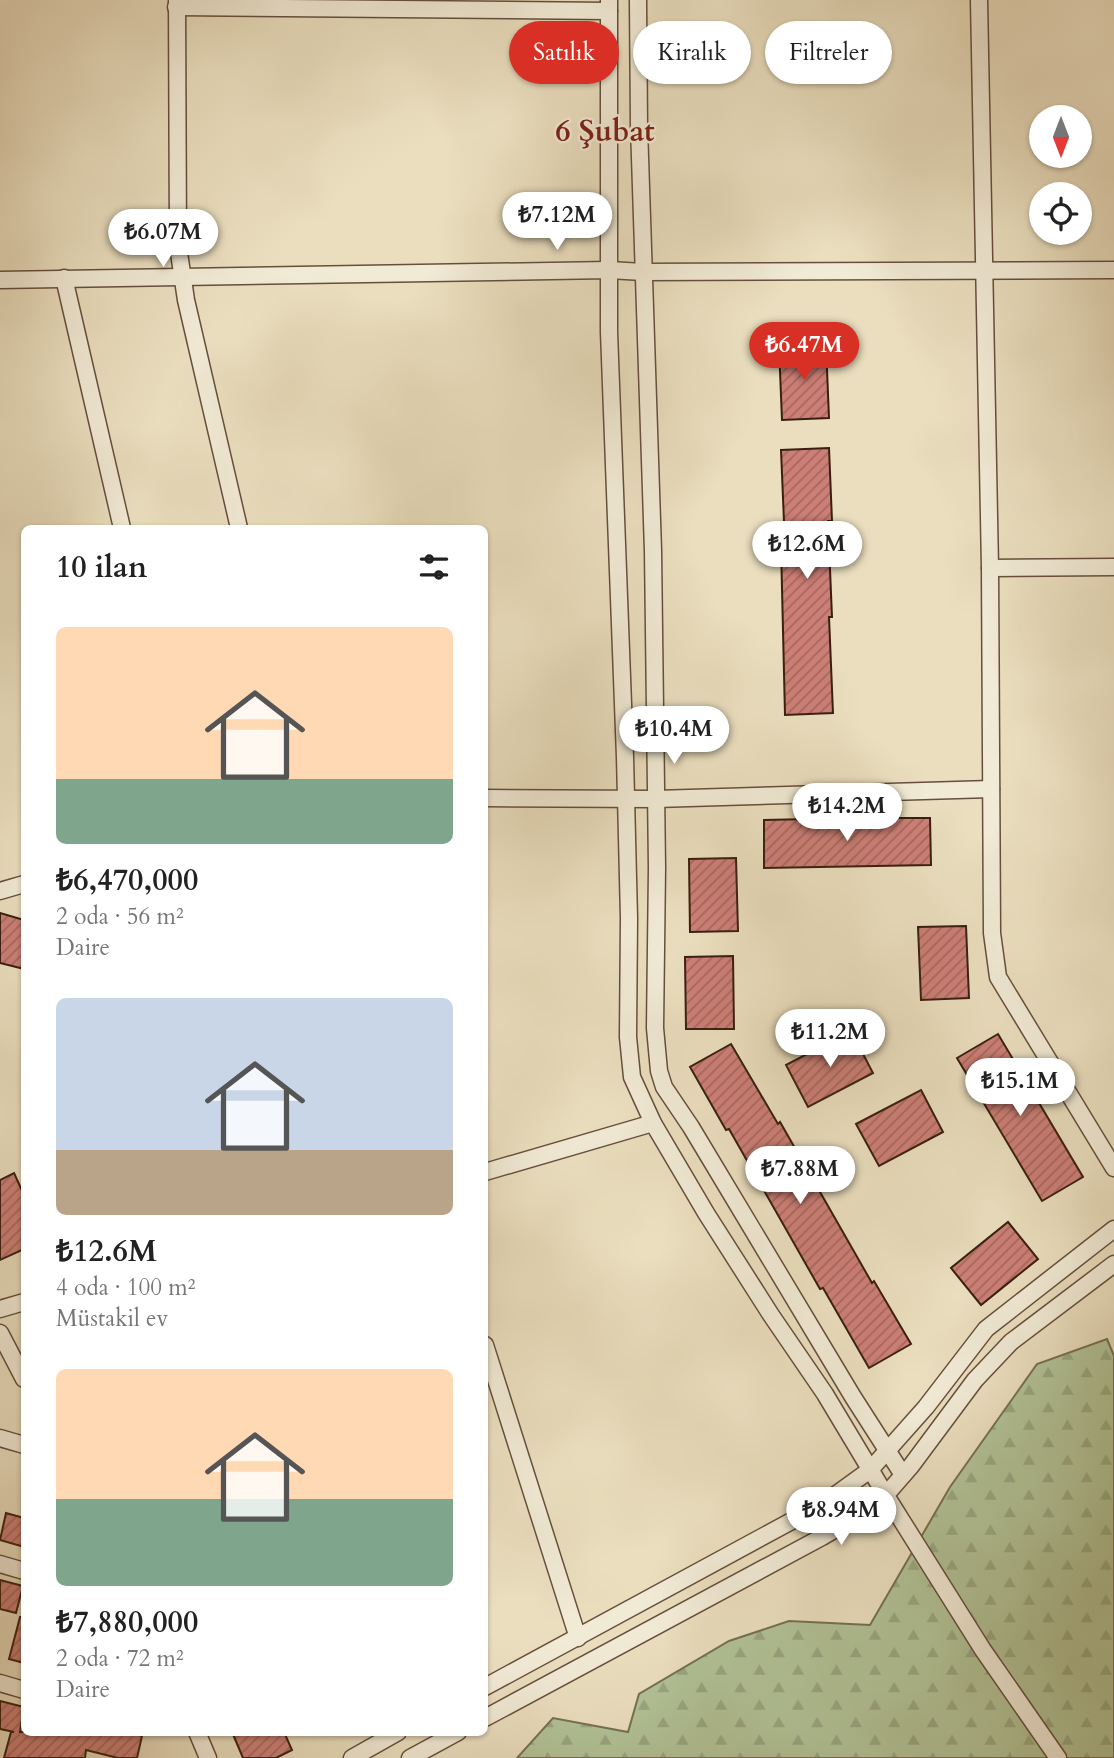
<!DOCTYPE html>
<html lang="tr">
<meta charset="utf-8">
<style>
body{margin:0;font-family:Cardo,serif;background:#f6f6f6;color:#222;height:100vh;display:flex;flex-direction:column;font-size:26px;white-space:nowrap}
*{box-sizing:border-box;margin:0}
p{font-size:23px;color:#767676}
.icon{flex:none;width:38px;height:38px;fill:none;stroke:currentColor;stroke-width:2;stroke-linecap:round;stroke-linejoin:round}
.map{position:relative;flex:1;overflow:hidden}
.panel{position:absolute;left:21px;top:525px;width:467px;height:1211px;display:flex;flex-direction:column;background:#fff;border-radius:10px;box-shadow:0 2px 5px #0004}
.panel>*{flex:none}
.top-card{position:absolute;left:509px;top:21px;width:499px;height:63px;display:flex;gap:14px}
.needle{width:46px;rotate:180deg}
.buttons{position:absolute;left:1029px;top:105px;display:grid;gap:14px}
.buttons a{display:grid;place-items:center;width:63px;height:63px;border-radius:50%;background:#fff;box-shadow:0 2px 5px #0004;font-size:35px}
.price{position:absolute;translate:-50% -60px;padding:0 16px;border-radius:24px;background:#fff;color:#222;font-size:23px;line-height:46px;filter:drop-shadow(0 2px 4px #0008)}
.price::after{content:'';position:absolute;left:50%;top:42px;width:21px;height:16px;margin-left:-10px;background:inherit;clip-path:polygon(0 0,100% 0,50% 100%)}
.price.current{background:#d93025;color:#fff}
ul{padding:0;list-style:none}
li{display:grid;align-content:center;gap:14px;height:371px;padding:0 35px}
li span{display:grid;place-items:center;height:217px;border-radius:10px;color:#555}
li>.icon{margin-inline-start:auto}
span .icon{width:126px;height:126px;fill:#fffc;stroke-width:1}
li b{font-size:30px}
h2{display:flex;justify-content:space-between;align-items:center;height:84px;padding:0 35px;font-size:30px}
.chip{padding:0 24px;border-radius:32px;background:#fff;box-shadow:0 2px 5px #0004;font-size:24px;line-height:63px}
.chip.current{background:#d93025;color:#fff}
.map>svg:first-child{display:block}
.forest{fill:url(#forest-firs);stroke:#767054;stroke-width:2}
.building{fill:url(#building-hatch);stroke:#3a1f11;stroke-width:2}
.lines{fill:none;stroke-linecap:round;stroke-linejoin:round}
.minor-casing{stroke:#664f3c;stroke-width:19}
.minor{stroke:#f1ead5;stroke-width:16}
.labels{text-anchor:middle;stroke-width:5;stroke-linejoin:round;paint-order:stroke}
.district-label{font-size:30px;font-weight:bold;fill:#7a1f14;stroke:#f1ead5}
</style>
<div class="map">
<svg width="1114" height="1758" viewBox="0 0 1114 1758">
<defs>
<pattern id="forest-firs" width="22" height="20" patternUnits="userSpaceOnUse" patternTransform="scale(1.75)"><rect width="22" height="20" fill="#b1c296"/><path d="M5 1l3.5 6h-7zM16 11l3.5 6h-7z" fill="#99a680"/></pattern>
<pattern id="building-hatch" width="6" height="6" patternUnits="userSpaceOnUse" patternTransform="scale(1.75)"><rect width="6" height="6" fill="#cc7f76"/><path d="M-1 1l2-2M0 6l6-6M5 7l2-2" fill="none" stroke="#a7675f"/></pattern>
</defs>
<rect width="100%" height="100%" fill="#eadebe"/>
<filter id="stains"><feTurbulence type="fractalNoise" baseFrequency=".00286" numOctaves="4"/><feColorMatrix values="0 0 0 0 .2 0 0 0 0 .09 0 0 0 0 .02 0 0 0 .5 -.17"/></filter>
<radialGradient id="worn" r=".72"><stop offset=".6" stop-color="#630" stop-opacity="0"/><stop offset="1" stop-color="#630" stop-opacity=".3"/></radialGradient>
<!-- forest -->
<polygon class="forest" points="1107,1339 1114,1356 1114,1758 517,1758 553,1718 628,1732 639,1694 729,1641 789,1621 870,1625 950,1487 1037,1364"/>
<!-- building -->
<g class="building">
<polygon points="826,345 829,418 782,420 779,347"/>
<polygon points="829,448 832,521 828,521 832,617 829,617 833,713 785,715 781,546 785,546 781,450"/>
<polygon points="857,818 930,818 931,865 764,868 764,820"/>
<polygon points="736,858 738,931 690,932 689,859"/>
<polygon points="0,913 24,920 24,969 0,963"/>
<polygon points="966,926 969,998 921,1000 918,927"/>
<polygon points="733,956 734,1029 686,1029 685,957"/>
<polygon points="851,1031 873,1073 808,1107 786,1065"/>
<polygon points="998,1034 1083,1177 1042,1201 957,1058"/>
<polygon points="731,1044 778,1124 780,1122 872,1283 874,1281 911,1344 869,1368 823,1288 820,1289 729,1129 726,1130 690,1067"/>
<polygon points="921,1090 943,1132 879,1166 856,1124"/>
<polygon points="14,1173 24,1195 24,1249 0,1260 0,1180"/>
<polygon points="1008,1222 1038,1259 981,1305 951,1268"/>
<polygon points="6,1513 24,1518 24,1547 0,1540"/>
<polygon points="0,1580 23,1586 16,1613 0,1609"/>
<polygon points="20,1617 24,1617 24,1663 9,1659"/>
<polygon points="0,1701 24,1707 20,1732 130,1732 142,1736 137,1758 118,1758 86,1750 85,1758 4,1758 11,1732 14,1732 0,1729"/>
<polygon points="232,1732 284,1732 292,1750 276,1758 243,1758"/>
</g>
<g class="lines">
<!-- minor casing -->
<g class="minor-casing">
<g id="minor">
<polyline points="177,0 178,246 186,300 239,528"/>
<polyline points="609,0 609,332 625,757 629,918 628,1037 632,1077 653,1123 706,1213 771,1315 825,1394 885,1494 983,1650 1058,1758"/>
<polyline points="638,0 639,127 653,551 657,868 655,1028 659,1071 664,1087 691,1127 853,1397 903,1475"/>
<polyline points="979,0 990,568 992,933 998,977 1114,1168"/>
<polyline points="176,7 609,11"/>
<polyline points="64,278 122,528"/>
<polyline points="0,280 609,270 643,272 1114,270"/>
<polyline points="990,568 1114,567"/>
<polyline points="485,798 656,799 991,789"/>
<polyline points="0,891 24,884"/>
<polyline points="485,1172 653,1123"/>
<polyline points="0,1309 24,1302"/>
<polyline points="0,1333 24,1379"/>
<polyline points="485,1345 578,1638"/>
<polyline points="0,1438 24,1445"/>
<polyline points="0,1564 24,1571"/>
<polyline points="0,1683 24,1690"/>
<polyline points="485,1687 823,1504 870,1470 926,1407 986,1329 1114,1229"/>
<polyline points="485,1718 822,1537 869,1509 891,1489 911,1466 975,1380 1011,1342 1114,1264"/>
<polyline points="197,1732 208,1758"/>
<polyline points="352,1758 398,1732"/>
<polyline points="410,1758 458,1732"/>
</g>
</g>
<!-- minor -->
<use href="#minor" class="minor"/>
</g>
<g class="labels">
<!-- district labels -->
<g class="district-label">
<text x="605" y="141">6 Şubat</text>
</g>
</g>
<rect width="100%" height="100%" filter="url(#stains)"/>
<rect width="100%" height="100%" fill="url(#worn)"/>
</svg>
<div class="buttons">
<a><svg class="needle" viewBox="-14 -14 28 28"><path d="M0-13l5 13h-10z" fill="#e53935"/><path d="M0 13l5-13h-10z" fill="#767676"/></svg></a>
<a><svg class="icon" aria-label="locate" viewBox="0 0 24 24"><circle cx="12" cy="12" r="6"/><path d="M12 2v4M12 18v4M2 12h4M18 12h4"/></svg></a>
</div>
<b class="price" style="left:557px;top:252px">₺7.12M</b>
<b class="price" style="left:163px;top:269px">₺6.07M</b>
<b class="price current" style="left:804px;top:382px">₺6.47M</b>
<b class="price" style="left:807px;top:581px">₺12.6M</b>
<b class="price" style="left:674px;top:766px">₺10.4M</b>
<b class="price" style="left:847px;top:843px">₺14.2M</b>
<b class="price" style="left:830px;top:1069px">₺11.2M</b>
<b class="price" style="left:1020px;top:1118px">₺15.1M</b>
<b class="price" style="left:800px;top:1206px">₺7.88M</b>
<b class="price" style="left:841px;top:1547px">₺8.94M</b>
<div class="top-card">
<a class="chip current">Satılık</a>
<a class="chip">Kiralık</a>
<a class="chip">Filtreler</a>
</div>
<section class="panel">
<h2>10 ilan<svg class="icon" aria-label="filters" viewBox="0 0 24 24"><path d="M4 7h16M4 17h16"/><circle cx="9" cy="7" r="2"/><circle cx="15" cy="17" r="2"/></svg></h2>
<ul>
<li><span style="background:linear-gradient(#ffd9b3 70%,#7fa58c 0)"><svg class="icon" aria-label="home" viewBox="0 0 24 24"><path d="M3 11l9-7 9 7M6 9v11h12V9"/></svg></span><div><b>₺6,470,000</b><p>2 oda · 56 m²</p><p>Daire</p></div></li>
<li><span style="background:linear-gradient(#c9d6e8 70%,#b9a48a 0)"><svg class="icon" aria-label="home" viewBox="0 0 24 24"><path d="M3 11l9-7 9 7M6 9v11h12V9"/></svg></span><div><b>₺12.6M</b><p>4 oda · 100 m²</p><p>Müstakil ev</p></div></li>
<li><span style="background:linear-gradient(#ffd9b3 60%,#7fa58c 0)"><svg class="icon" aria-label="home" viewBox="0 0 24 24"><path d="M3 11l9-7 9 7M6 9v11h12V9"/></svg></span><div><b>₺7,880,000</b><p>2 oda · 72 m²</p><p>Daire</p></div></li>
</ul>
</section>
</div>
